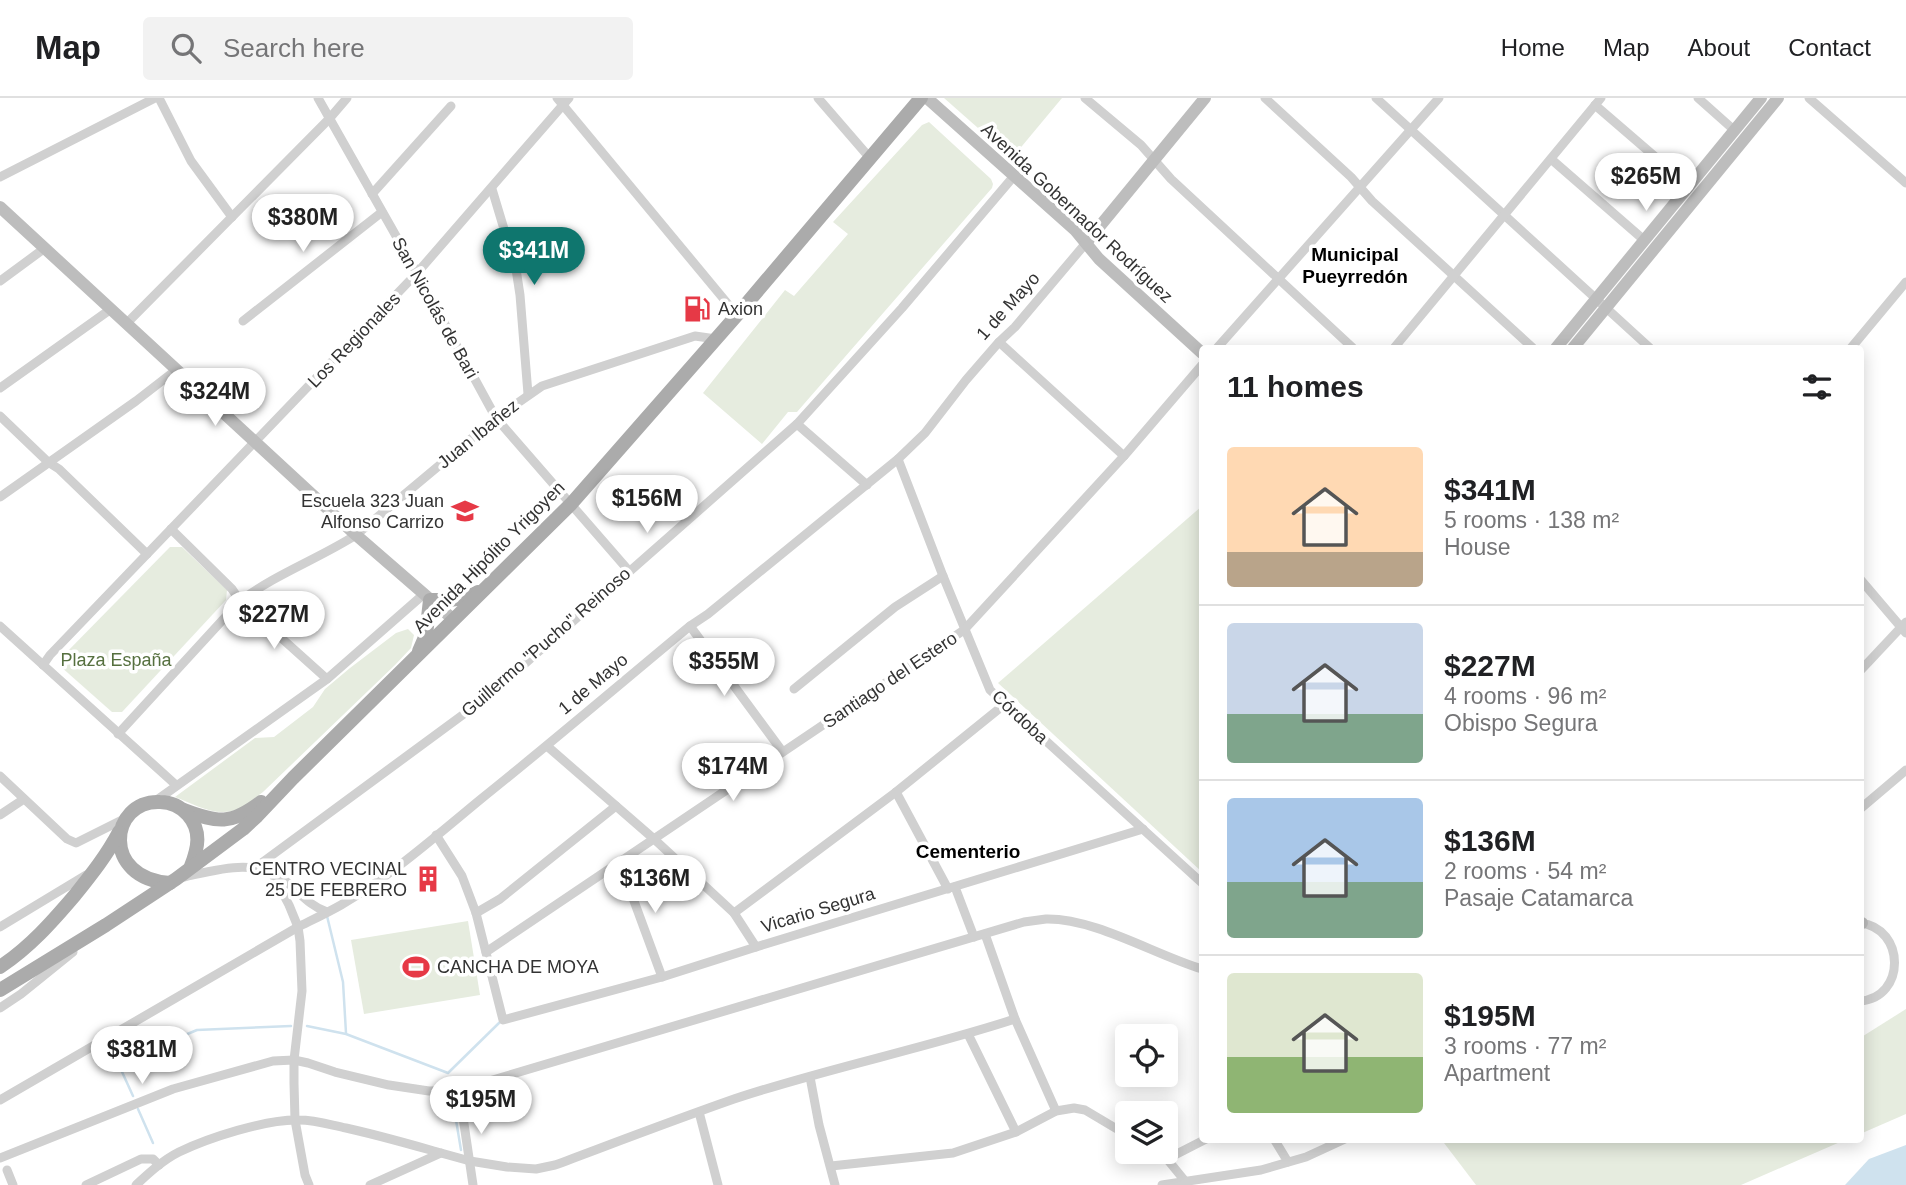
<!DOCTYPE html>
<meta charset="utf-8">
<style>
body{margin:0;font-family:Arial,sans-serif;background:#f2f2f2;color:#202124;height:100vh;display:flex;flex-direction:column;font-size:26px;white-space:nowrap}
*{box-sizing:border-box;margin:0}
p{font-size:23px;color:#757577}
.icon{flex:none;width:38px;height:38px;fill:none;stroke:currentColor;stroke-width:2;stroke-linecap:round;stroke-linejoin:round}
.map{position:relative;flex:1;overflow:hidden}
.drawer{position:absolute;left:1199px;top:247px;width:665px;height:798px;display:flex;flex-direction:column;background:#fff;border-radius:7px;box-shadow:0 4px 18px #0003}
.drawer>*{flex:none}
.controls{position:absolute;left:1115px;top:926px;display:grid;gap:14px}
.controls a{display:grid;place-items:center;width:63px;height:63px;border-radius:7px;background:#fff;box-shadow:0 4px 18px #0003;font-size:35px}
.price{position:absolute;translate:-50% -60px;padding:0 16px;border-radius:24px;background:#fff;color:#222;font-size:23px;line-height:46px;filter:drop-shadow(0 2px 4px #0008)}
.price::after{content:'';position:absolute;left:50%;top:42px;width:21px;height:16px;margin-left:-10px;background:inherit;clip-path:polygon(0 0,100% 0,50% 100%)}
.price.selected{background:#0f766e;color:#fff}
ul{padding:0;list-style:none}
li{display:flex;align-items:center;gap:21px;height:175px;padding:0 28px}
li+li{border-top:2px solid #e0e0e0}
li span{display:grid;place-items:center;flex:none;width:196px;height:140px;border-radius:7px;color:#555}
li>.icon{margin-inline-start:auto}
span .icon{width:84px;height:84px;fill:#fffc;stroke-width:1}
li b{font-size:30px}
h2{display:flex;justify-content:space-between;align-items:center;height:84px;padding:0 28px;font-size:30px}
header{display:flex;align-items:center;gap:42px;box-sizing:border-box;height:98px;padding:0 35px;background:#fff;border-bottom:2px solid #e0e0e0}
header strong{font-size:33px}
nav{display:flex;gap:38px;margin-inline-start:auto;font-size:24px}
.search{width:490px;height:63px;background:#f2f2f2;display:flex;align-items:center;gap:18px;box-sizing:border-box;padding:0 24px;border-radius:7px;color:#757577;font-size:26px}
.map>svg:first-child{display:block}
.green{fill:#e6ecdf}
.water{fill:#cfe2ee}
.lines{fill:none;stroke-linecap:round;stroke-linejoin:round}
.stream{stroke:#cfe2ee;stroke-width:2.5}
.street{stroke:#d0d0d0;stroke-width:9}
.secondary{stroke:#bdbdbd;stroke-width:12}
.primary{stroke:#ababab;stroke-width:14}
.labels{text-anchor:middle;stroke-width:7;stroke-linejoin:round;paint-order:stroke}
.street-label{font-size:18px;fill:#333;stroke:#fff}
.poi-label{font-size:18px;fill:#333;stroke:#fff;text-anchor:start}
.park-label{font-size:18px;fill:#56703f;stroke:#fff}
.neighbourhood-label{font-size:19px;font-weight:bold;fill:#000;stroke:#fff}
</style>
<header>
<strong>Map</strong>
<div class="search"><svg class="icon" aria-label="search" viewBox="0 0 24 24"><circle cx="10" cy="10" r="6"/><path d="M15 15l6 6"/></svg>Search here</div>
<nav><a>Home</a><a>Map</a><a>About</a><a>Contact</a></nav>
</header>
<div class="map">
<svg width="1906" height="1087" viewBox="0 0 1906 1087">
<rect width="100%" height="100%" fill="#fff"/>
<!-- green -->
<g class="green">
<polygon points="944,0 1062,0 1012,60"/>
<polygon points="929,24 991,81 993,86 992,90 797,314 788,314 762,346 703,295 785,192 794,198 848,136 833,124 922,27"/>
<polygon points="1202,408 1202,774 998,585"/>
<polygon points="170,449 182,449 227,492 226,502 122,614 112,614 60,568 61,560"/>
<path d="M408 531 414 537 411 550 395 567 263 694C256 699 248 707 240 710 218 721 196 707 175 699L255 640 274 639 313 609 325 591 350 570 396 535Z"/>
<polygon points="468,823 480,897 364,916 351,842"/>
<polygon points="1906,911 1906,1016 1860,1036 1860,940"/>
<polygon points="1441,1041 1847,1041 1741,1087 1476,1087"/>
</g>
<!-- water -->
<polygon class="water" points="1906,1047 1906,1087 1845,1087 1869,1061"/>
<g class="lines">
<!-- stream -->
<g class="stream">
<polyline points="327,818 343,884 346,935"/>
<polyline points="307,928 346,936 448,975 500,924"/>
<polyline points="133,998 118,965 197,932 291,928"/>
<polyline points="138,1011 153,1045"/>
<polyline points="455,1016 461,1052"/>
</g>
<!-- street -->
<g class="street">
<polyline points="159,0 191,63 232,119"/>
<polyline points="318,0 417,175 496,320 629,473"/>
<polyline points="557,0 737,217"/>
<polyline points="818,0 869,59"/>
<polyline points="1085,0 1141,47 1171,81 1353,250"/>
<polyline points="1265,0 1351,79 1372,103 1533,250"/>
<polyline points="1376,0 1650,250"/>
<polyline points="1698,0 1734,32"/>
<polyline points="1809,0 1906,85"/>
<polyline points="1595,7 1689,88"/>
<polyline points="1551,61 1644,142"/>
<polyline points="0,79 155,0"/>
<polyline points="492,91 516,171 520,197 528,296"/>
<polyline points="372,96 451,8"/>
<polyline points="0,183 45,150"/>
<polyline points="243,223 382,114"/>
<polyline points="126,226 329,21 347,0"/>
<polyline points="999,244 1124,358"/>
<polyline points="1217,250 1439,0"/>
<polyline points="1394,250 1601,0"/>
<polyline points="1851,250 1906,184"/>
<polyline points="0,290 111,211"/>
<polyline points="0,318 48,364 59,371 147,456"/>
<polyline points="797,326 867,387"/>
<polyline points="898,361 943,478 990,592 1202,785"/>
<polyline points="0,399 136,303 176,272"/>
<polyline points="171,431 232,491 240,503 327,581"/>
<polyline points="1860,481 1906,535"/>
<polyline points="0,528 176,687"/>
<polyline points="690,528 782,653"/>
<polyline points="43,567 50,557 417,175 569,0"/>
<polyline points="1860,573 1906,524"/>
<polyline points="794,591 895,509 943,478"/>
<path d="M118 636 240 503C276 476 318 461 356 437L496 320 542 288 695 238 716 241"/>
<polyline points="547,648 654,741 734,815 756,849"/>
<polyline points="0,678 67,741 76,745 126,720"/>
<polyline points="896,694 948,791"/>
<polyline points="154,704 327,581 424,496"/>
<polyline points="1860,711 1906,672"/>
<polyline points="0,717 24,701"/>
<polyline points="436,737 462,778 476,815 503,922 662,879 756,849 1143,731"/>
<polyline points="620,765 662,879"/>
<polyline points="256,769 487,599 797,326 902,210 1014,78"/>
<polyline points="272,775 289,807 298,829 300,843 302,893 294,962 294,985 295,1022 305,1077 309,1087"/>
<path d="M184 779C220 771 257 759 288 785 301 796 310 808 327 814"/>
<polyline points="955,789 974,839"/>
<polyline points="476,815 500,801 616,708"/>
<polyline points="734,815 896,694 1005,606"/>
<path d="M1860 825C1906 830 1906 900 1860 903"/>
<polyline points="0,829 86,777"/>
<polyline points="985,836 1015,921 1056,1013"/>
<polyline points="486,854 964,532 1124,358 1202,267"/>
<polyline points="0,910 21,896 73,854"/>
<polyline points="968,936 1016,1034"/>
<polyline points="810,979 819,1027 835,1087"/>
<polyline points="459,992 473,1087"/>
<path d="M0 1002 298 829C312 822 327 815 341 807 391 778 436 738 481 701 551 645 620 586 690 528L708 516 898 361 925 335 966 282 999 244 1015 229 1086 145"/>
<polyline points="699,1014 718,1087"/>
<polyline points="1274,1041 1288,1064"/>
<polyline points="1155,1054 1167,1061 1185,1083"/>
<path d="M0 1060 173 991 273 963 294 962 308 965 335 974 389 987 429 993 459 992 1024 824C1031 823 1039 822 1046 821 1095 820 1155 857 1202 871"/>
<polyline points="1167,1061 1206,1041"/>
<polyline points="831,1068 953,1055 1016,1034 1056,1013 1074,1010 1085,1012 1127,1037"/>
<polyline points="7,1072 13,1087"/>
<polyline points="86,1087 141,1061 153,1061 159,1067"/>
<path d="M136 1087C149 1075 163 1062 179 1054 208 1040 266 1021 299 1022 315 1022 331 1027 346 1030 378 1037 409 1046 441 1055"/>
<path d="M370 1087 441 1055 470 1063 507 1069 536 1071 555 1067C614 1045 674 1022 734 1001 827 970 923 951 1015 921"/>
<polyline points="1162,1087 1261,1072 1306,1059 1345,1041"/>
</g>
<!-- secondary -->
<g class="secondary">
<polyline points="927,0 1075,132 1099,161 1202,255"/>
<polyline points="0,109 356,437 454,522"/>
<polyline points="1086,145 1205,0"/>
<polyline points="1556,250 1761,0"/>
<polyline points="1573,250 1778,0"/>
<polyline points="1860,825 1862,825"/>
</g>
<!-- primary -->
<g class="primary">
<path d="M419 553 426 537 430 502C447 502 463 503 478 494"/>
<path d="M184 712C218 725 231 727 261 704"/>
<path d="M170 785C101 781 109 702 160 704 171 704 181 709 188 717 202 733 198 750 191 768"/>
<path d="M0 869C30 849 52 824 75 797 91 777 107 757 119 734"/>
<polyline points="0,892 106,827 176,781 243,731 257,718 293,680 571,406 737,217 921,0"/>
</g>
</g>
<!-- icons -->
<defs>
<g id="fuel-bare" transform="scale(2.1)"><path d="M-5.5-6h7V0h2V4h1.3V-2.5L3-4.5l.8-.8L6-3V5H2.5V1h-1V6h-7ZM-4.2-4.7v3.2H.2V-4.7Z" fill="#e63946" stroke="#fff" stroke-width="2.5" paint-order="stroke"/></g>
<g id="school-bare" transform="scale(2.1)"><path d="M0-5L7-2L0 1L-7-2ZM-4 1L0 2.5L4 1V4Q0 6-4 4Z" fill="#e63946" stroke="#fff" stroke-width="2.5" paint-order="stroke"/></g>
<g id="building-bare" transform="scale(2.1)"><path d="M-4-6H4V6H1V3H-1V6H-4ZM-2.5-4.3h1.7v1.8h-1.7ZM.8-4.3h1.7v1.8H.8ZM-2.5-1h1.7V.8h-1.7ZM.8-1h1.7V.8H.8Z" fill="#e63946" stroke="#fff" stroke-width="2.5" paint-order="stroke"/></g>
<g id="stadium-bare" transform="scale(2.1)"><path d="M0-5a6.5 5 0 1 0 0 10a6.5 5 0 1 0 0-10ZM-3.5-1.8h7v3.6h-7Z" fill="#e63946" stroke="#fff" stroke-width="2.5" paint-order="stroke"/></g>
</defs>
<g fill-rule="evenodd">
<use href="#fuel-bare" x="697" y="211"/>
<use href="#school-bare" x="465" y="413"/>
<use href="#building-bare" x="428" y="781"/>
<use href="#stadium-bare" x="416" y="869"/>
</g>
<g class="labels">
<!-- street labels -->
<g class="street-label">
<text transform="translate(1077 115) rotate(43)" y="6">Avenida Gobernador Rodríguez</text>
<text transform="translate(1008 208) rotate(-48)" y="6">1 de Mayo</text>
<text transform="translate(435 210) rotate(61)" y="6">San Nicolás de Bari</text>
<text transform="translate(354 242) rotate(-46)" y="6">Los Regionales</text>
<text transform="translate(478 336) rotate(-39)" y="6">Juan Ibañez</text>
<text transform="translate(489 459) rotate(-45)" y="6">Avenida Hipólito Yrigoyen</text>
<text transform="translate(546 544) rotate(-41)" y="6">Guillermo "Pucho" Reinoso</text>
<text transform="translate(890 582) rotate(-34)" y="6">Santiago del Estero</text>
<text transform="translate(593 586) rotate(-40)" y="6">1 de Mayo</text>
<text transform="translate(1020 619) rotate(43)" y="6">Córdoba</text>
<text transform="translate(818 812) rotate(-17)" y="6">Vicario Segura</text>
</g>
<!-- poi labels -->
<g class="poi-label">
<text x="718" y="217">Axion</text>
<text x="444" y="409" text-anchor="end">Escuela 323 Juan<tspan x="444" dy="21">Alfonso Carrizo</tspan></text>
<text x="407" y="777" text-anchor="end">CENTRO VECINAL<tspan x="407" dy="21">25 DE FEBRERO</tspan></text>
<text x="437" y="875">CANCHA DE MOYA</text>
</g>
<!-- park labels -->
<g class="park-label">
<text x="116" y="568">Plaza España</text>
</g>
<!-- neighbourhood labels -->
<g class="neighbourhood-label">
<text x="1355" y="163">Municipal<tspan x="1355" dy="22">Pueyrredón</tspan></text>
<text x="968" y="760">Cementerio</text>
</g>
</g>
</svg>
<div class="controls">
<a><svg class="icon" aria-label="locate" viewBox="0 0 24 24"><circle cx="12" cy="12" r="6"/><path d="M12 2v4M12 18v4M2 12h4M18 12h4"/></svg></a>
<a><svg class="icon" aria-label="layers" viewBox="0 0 24 24"><path d="M12 4l9 5-9 5-9-5zM3 14l9 5 9-5"/></svg></a>
</div>
<b class="price" style="left:1646px;top:115px">$265M</b>
<b class="price" style="left:303px;top:156px">$380M</b>
<b class="price selected" style="left:534px;top:189px">$341M</b>
<b class="price" style="left:215px;top:330px">$324M</b>
<b class="price" style="left:647px;top:437px">$156M</b>
<b class="price" style="left:274px;top:553px">$227M</b>
<b class="price" style="left:724px;top:600px">$355M</b>
<b class="price" style="left:733px;top:705px">$174M</b>
<b class="price" style="left:655px;top:817px">$136M</b>
<b class="price" style="left:142px;top:988px">$381M</b>
<b class="price" style="left:481px;top:1038px">$195M</b>
<section class="drawer">
<h2>11 homes<svg class="icon" aria-label="filters" viewBox="0 0 24 24"><path d="M4 7h16M4 17h16"/><circle cx="9" cy="7" r="2"/><circle cx="15" cy="17" r="2"/></svg></h2>
<ul>
<li><span style="background:linear-gradient(#ffd9b3 75%,#b9a48a 0)"><svg class="icon" aria-label="home" viewBox="0 0 24 24"><path d="M3 11l9-7 9 7M6 9v11h12V9"/></svg></span><div><b>$341M</b><p>5 rooms · 138 m²</p><p>House</p></div></li>
<li><span style="background:linear-gradient(#c9d6e8 65%,#7fa58c 0)"><svg class="icon" aria-label="home" viewBox="0 0 24 24"><path d="M3 11l9-7 9 7M6 9v11h12V9"/></svg></span><div><b>$227M</b><p>4 rooms · 96 m²</p><p>Obispo Segura</p></div></li>
<li><span style="background:linear-gradient(#a9c7e8 60%,#7fa58c 0)"><svg class="icon" aria-label="home" viewBox="0 0 24 24"><path d="M3 11l9-7 9 7M6 9v11h12V9"/></svg></span><div><b>$136M</b><p>2 rooms · 54 m²</p><p>Pasaje Catamarca</p></div></li>
<li><span style="background:linear-gradient(#dfe7d0 60%,#8fb573 0)"><svg class="icon" aria-label="home" viewBox="0 0 24 24"><path d="M3 11l9-7 9 7M6 9v11h12V9"/></svg></span><div><b>$195M</b><p>3 rooms · 77 m²</p><p>Apartment</p></div></li>
</ul>
</section>
</div>
